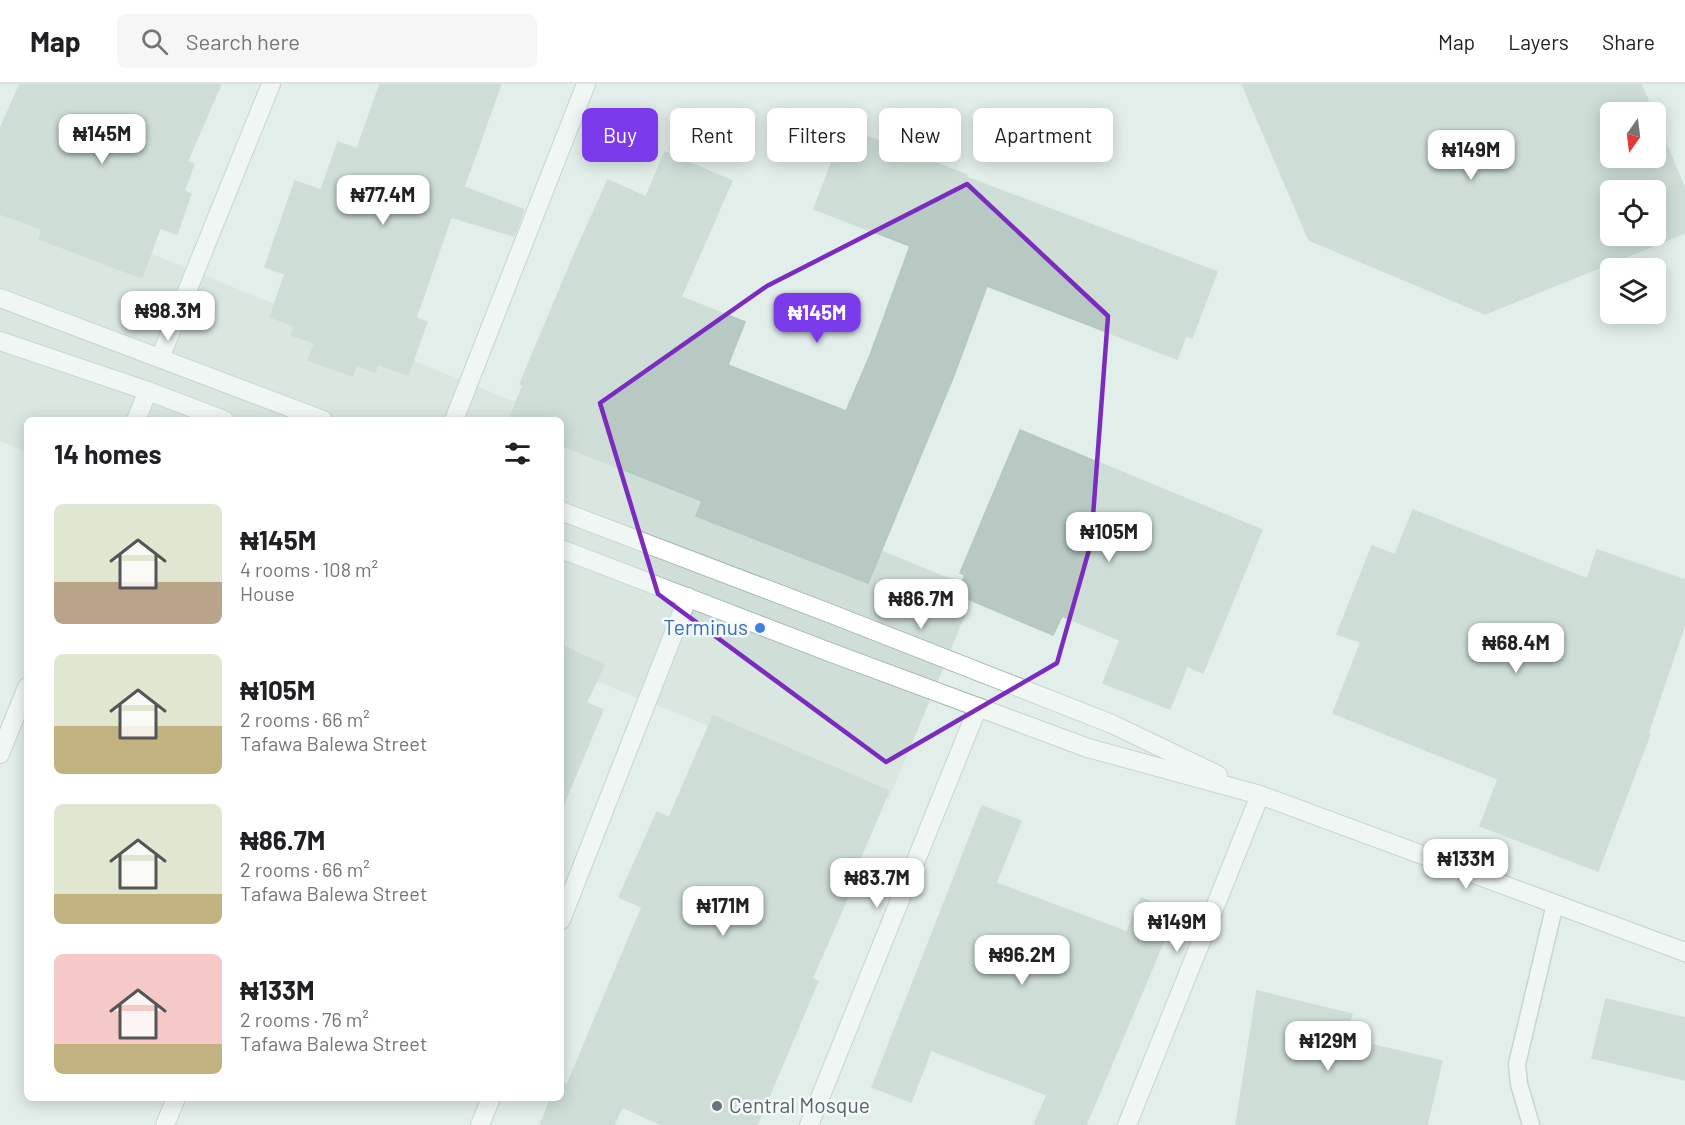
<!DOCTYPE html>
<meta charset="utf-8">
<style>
body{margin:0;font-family:Barlow,sans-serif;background:#f6f6f6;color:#202124;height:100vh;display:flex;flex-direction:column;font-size:22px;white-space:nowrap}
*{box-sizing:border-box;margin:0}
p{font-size:20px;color:#757577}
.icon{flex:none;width:33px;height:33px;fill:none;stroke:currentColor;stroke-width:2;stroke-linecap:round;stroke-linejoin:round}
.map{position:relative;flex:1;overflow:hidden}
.side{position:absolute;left:24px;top:333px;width:540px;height:684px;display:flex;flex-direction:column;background:#fff;border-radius:9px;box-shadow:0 3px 15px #0003}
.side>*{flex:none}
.top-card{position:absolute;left:582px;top:24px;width:570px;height:54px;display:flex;gap:12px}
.needle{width:39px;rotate:194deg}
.tools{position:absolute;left:1600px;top:18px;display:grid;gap:12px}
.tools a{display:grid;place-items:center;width:66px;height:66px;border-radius:9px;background:#fff;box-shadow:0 3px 15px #0003;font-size:30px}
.price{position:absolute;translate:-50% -51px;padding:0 14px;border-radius:12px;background:#fff;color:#222;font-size:20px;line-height:39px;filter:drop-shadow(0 2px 3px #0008)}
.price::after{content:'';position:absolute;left:50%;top:36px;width:18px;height:14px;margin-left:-9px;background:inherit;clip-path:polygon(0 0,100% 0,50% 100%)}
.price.selected{background:#7c3aed;color:#fff}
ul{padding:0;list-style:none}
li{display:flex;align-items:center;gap:18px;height:150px;padding:0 30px}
li span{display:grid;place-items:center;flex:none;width:168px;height:120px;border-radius:9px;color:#555}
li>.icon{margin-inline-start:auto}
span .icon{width:72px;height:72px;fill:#fffc;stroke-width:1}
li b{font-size:26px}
h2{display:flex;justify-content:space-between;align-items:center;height:72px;padding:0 30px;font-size:26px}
.chip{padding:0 21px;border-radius:9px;background:#fff;box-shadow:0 3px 15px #0003;font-size:21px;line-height:54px}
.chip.selected{background:#7c3aed;color:#fff}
header{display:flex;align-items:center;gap:36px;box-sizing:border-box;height:84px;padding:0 30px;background:#fff;border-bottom:2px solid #e0e0e0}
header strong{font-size:28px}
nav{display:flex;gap:33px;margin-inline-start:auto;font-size:21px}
.search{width:420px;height:54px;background:#f6f6f6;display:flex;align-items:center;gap:15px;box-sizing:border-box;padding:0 21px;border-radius:9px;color:#757577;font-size:22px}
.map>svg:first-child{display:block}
.built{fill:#d0ded8}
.building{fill:#b7c9c2;stroke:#b3c8c1;stroke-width:1.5;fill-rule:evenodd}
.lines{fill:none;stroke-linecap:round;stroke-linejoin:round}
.service-casing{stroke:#a4b7b1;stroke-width:19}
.minor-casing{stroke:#a4b7b1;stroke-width:20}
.tertiary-casing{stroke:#a4b7b1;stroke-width:20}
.service{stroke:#fff;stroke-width:16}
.minor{stroke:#fff;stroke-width:18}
.tertiary{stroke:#fff;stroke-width:18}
.marked{fill:none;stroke:#7b2cbf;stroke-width:4.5;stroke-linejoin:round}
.shop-dot{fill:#3f7fe0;stroke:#f3faf7;stroke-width:2}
.worship-dot{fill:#6b7280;stroke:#f3faf7;stroke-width:2}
.labels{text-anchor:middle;stroke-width:5;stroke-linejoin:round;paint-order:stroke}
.shop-label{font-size:21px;fill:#366cbe;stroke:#f3faf7;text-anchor:end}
.worship-label{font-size:21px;fill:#5b616d;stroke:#f3faf7;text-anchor:start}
</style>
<header>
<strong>Map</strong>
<div class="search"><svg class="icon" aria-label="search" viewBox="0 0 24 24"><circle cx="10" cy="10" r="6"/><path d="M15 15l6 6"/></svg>Search here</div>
<nav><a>Map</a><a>Layers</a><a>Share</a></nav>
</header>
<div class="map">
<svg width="1685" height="1041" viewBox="0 0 1685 1041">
<rect width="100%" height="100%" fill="#e2eee9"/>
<!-- built -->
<g class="built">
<polygon points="0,108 560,336 27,336 27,368 0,357"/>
<polygon points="561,336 976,505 889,715 561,583"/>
</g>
<!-- building -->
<g class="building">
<polygon points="20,0 221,0 187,78 194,80 184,107 191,110 177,150 160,144 142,194 39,155 42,145 0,130 0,45"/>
<polygon points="380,0 501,0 464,103 524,126 514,152 451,133 416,234 427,238 408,291 378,280 375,288 357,281 352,292 308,276 315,259 291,251 295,242 270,233 285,190 265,183 295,97 321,106 338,58 357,65"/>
<path d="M1242 0H1641L1653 28H1611V74H1656V36L1685 105V149L1485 230 1309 156ZM1611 106H1656V152H1611Z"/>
<polygon points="845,44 967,91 966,93 1217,188 1192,254 1186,252 1177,275 987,202 955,289 868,499 696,432 702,417 561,361 561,336 509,336 523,301 520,300 575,169 608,96 646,113 665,68 732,97 681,213 745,238 728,281 846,327 870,271 910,162 814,125"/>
<polygon points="1020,346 1262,446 1203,589 1187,582 1170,625 1103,599 1120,556 1062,532 1053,551 956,510 965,491 960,489"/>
<polygon points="1413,426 1587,495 1597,466 1685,496 1685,540 1648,649 1650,650 1598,787 1480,742 1498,695 1333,629 1361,558 1337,550 1372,462 1395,471"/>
<polygon points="561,561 604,581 586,619 603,626 561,726"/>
<polygon points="713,632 889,707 845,809 849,810 812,895 818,897 757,1041 662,1041 622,1023 614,1041 540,1041 551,1014 561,1014 561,999 567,1001 642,823 619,813 657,728 669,734"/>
<polygon points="982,722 1021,737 996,799 1127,848 1141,814 1176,828 1086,1041 1034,1041 1047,1011 931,966 911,1018 872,1003"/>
<polygon points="1257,907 1352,930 1343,954 1442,977 1427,1041 1236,1041"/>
<polygon points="1606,915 1685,934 1685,996 1592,974"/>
</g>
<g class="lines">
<!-- service casing -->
<g class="service-casing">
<polyline id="service" points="1531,1041 1519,1000 1517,980 1555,820"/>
</g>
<!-- minor casing -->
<g class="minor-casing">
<g id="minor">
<polyline points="160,274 271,0"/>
<polyline points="136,336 148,307"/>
<polyline points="454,336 586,0"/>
<polyline points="0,670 27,603"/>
<polyline points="561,836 688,513"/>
<polyline points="165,1041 176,1014"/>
<polyline points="480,1041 491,1014"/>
<polyline points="809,1041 978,623"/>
<polyline points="1127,1041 1260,711"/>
</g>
</g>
<!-- tertiary casing -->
<g class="tertiary-casing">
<g id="tertiary">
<polyline points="0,214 323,336"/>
<polyline points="0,257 148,307 224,336"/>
<polyline points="561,427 829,529 1112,640 1218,691"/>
<polyline points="561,465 832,569 1088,664 1260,711 1685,868"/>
</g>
</g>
<!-- service -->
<use href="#service" class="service"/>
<!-- minor -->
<use href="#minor" class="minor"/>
<!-- tertiary -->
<use href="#tertiary" class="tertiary"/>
</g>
<!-- marked area -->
<path d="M0 0H1685V1041H0ZM967 100 1108 232 1091 459 1057 579 886 678 658 510 600 319 767 202Z" fill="#e2eee9" fill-opacity=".55" fill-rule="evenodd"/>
<path class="marked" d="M967 100 1108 232 1091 459 1057 579 886 678 658 510 600 319 767 202Z"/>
<!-- markers -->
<circle class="shop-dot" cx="760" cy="544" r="6"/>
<circle class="worship-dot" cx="717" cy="1022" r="6"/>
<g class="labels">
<!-- shop labels -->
<g class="shop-label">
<text x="748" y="551">Terminus</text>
</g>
<!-- worship labels -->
<g class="worship-label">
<text x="729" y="1029">Central Mosque</text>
</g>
</g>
</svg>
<div class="tools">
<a><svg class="needle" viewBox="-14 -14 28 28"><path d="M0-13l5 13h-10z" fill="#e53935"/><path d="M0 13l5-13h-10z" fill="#757577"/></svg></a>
<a><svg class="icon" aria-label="locate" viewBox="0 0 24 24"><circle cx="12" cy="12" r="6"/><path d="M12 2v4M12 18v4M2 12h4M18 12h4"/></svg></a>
<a><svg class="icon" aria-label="layers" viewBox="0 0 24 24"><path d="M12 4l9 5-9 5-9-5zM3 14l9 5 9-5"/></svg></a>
</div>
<b class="price" style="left:102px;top:81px">₦145M</b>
<b class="price" style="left:1471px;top:97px">₦149M</b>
<b class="price" style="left:383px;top:142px">₦77.4M</b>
<b class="price" style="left:168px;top:258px">₦98.3M</b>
<b class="price selected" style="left:817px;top:260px">₦145M</b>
<b class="price" style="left:1109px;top:479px">₦105M</b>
<b class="price" style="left:921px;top:546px">₦86.7M</b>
<b class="price" style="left:1516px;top:590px">₦68.4M</b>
<b class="price" style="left:1466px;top:806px">₦133M</b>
<b class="price" style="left:877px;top:825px">₦83.7M</b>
<b class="price" style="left:723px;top:853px">₦171M</b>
<b class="price" style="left:1177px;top:869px">₦149M</b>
<b class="price" style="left:1022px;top:902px">₦96.2M</b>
<b class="price" style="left:1328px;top:988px">₦129M</b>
<div class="top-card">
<a class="chip selected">Buy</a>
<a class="chip">Rent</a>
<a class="chip">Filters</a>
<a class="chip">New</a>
<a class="chip">Apartment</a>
</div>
<section class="side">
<h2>14 homes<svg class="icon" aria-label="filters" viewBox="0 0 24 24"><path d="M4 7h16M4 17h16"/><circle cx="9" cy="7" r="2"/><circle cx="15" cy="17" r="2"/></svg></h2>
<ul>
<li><span style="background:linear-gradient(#dfe7d0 65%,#b9a48a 0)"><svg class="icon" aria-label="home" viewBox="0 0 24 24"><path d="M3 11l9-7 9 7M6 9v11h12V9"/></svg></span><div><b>₦145M</b><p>4 rooms · 108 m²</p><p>House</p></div></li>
<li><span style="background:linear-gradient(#dfe7d0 60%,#c2b280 0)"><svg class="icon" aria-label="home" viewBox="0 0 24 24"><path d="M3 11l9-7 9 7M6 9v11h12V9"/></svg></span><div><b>₦105M</b><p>2 rooms · 66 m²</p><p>Tafawa Balewa Street</p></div></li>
<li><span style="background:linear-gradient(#dfe7d0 75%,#c2b280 0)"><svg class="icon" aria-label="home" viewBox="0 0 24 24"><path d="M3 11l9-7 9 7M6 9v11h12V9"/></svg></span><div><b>₦86.7M</b><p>2 rooms · 66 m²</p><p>Tafawa Balewa Street</p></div></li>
<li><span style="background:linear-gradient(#f6c9c9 75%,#c2b280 0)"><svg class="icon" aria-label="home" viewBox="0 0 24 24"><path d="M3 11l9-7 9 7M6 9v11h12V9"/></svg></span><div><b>₦133M</b><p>2 rooms · 76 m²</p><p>Tafawa Balewa Street</p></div></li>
</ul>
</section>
</div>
